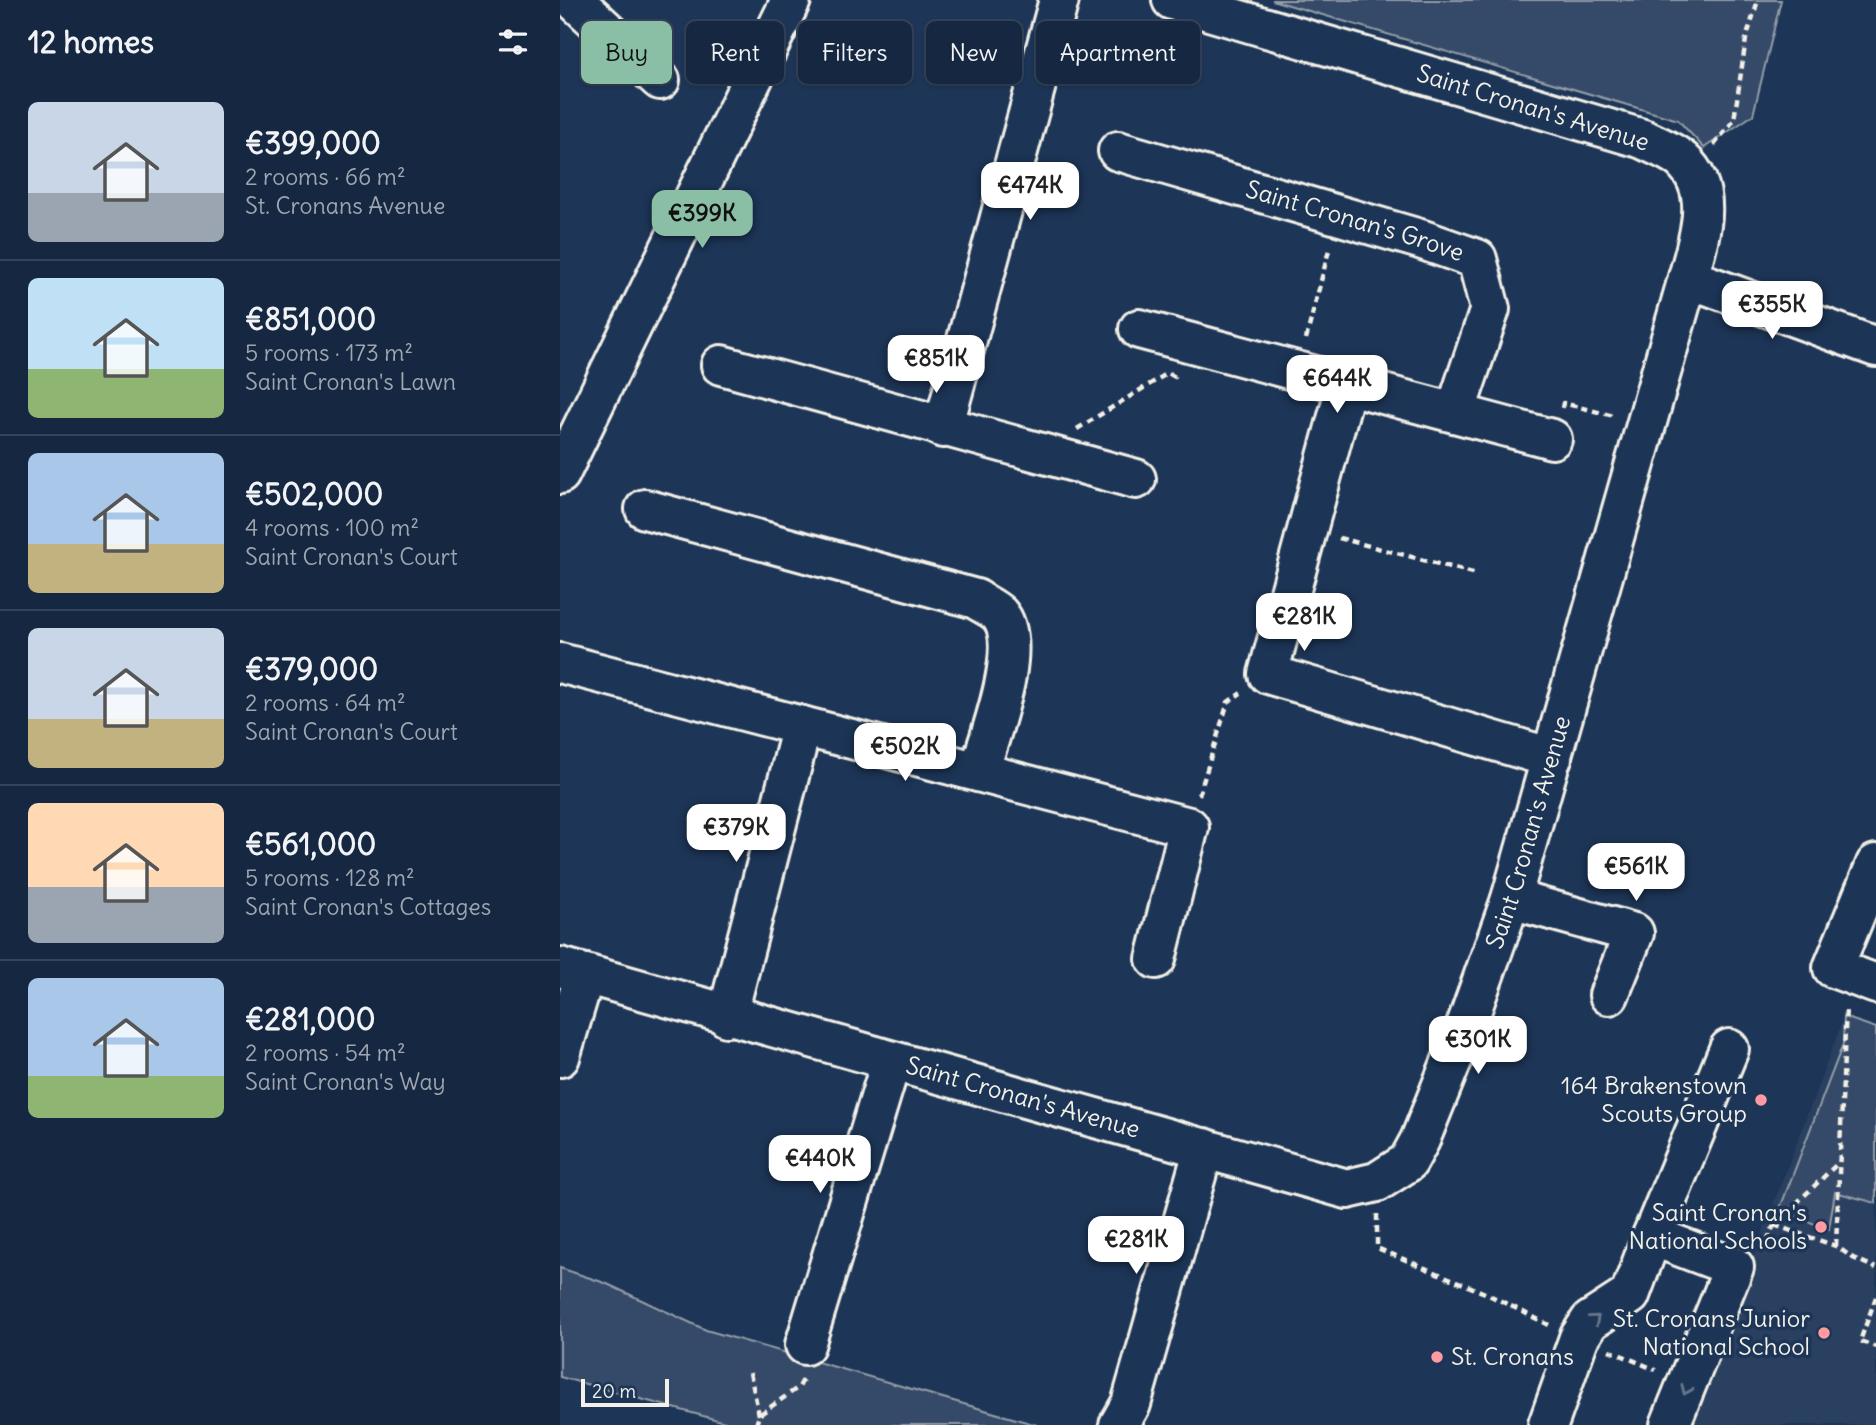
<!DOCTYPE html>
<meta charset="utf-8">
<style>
body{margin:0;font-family:Delius,sans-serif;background:#1f3048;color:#f1f3f6;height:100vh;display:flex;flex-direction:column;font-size:26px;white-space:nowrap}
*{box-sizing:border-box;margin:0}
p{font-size:23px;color:#9ea6b1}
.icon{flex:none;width:38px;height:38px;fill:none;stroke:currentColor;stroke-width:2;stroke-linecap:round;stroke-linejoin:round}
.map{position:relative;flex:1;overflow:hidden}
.details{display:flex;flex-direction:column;background:#162841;width:560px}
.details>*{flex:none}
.top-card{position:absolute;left:21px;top:21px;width:665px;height:63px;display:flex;gap:14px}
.scale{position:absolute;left:21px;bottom:18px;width:88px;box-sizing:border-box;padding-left:7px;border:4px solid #f4f1e8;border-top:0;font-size:19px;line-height:24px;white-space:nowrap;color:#f4f1e8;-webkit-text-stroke:5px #1d3557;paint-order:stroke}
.price{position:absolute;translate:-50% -60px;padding:0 16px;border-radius:14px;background:#fff;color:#222;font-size:23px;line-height:46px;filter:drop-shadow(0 2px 4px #0008)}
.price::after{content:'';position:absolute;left:50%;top:42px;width:21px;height:16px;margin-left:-10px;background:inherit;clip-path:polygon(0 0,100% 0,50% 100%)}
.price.current{background:#8abfa5;color:#111}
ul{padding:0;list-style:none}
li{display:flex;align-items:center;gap:21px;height:175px;padding:0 28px}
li+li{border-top:2px solid #35445a}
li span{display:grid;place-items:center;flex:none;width:196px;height:140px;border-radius:10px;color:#555}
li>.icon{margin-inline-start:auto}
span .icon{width:84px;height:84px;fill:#fffc;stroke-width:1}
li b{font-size:30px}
h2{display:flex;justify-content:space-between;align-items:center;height:84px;padding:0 28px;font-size:30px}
.pill{padding:0 24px;border-radius:10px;background:#162841;box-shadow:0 2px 5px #0004,0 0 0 2px #35445a;font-size:24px;line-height:63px}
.pill.current{background:#8abfa5;color:#111}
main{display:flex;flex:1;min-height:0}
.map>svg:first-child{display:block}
.built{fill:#2a4060}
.green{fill:#354a67;stroke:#949ea8;stroke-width:2}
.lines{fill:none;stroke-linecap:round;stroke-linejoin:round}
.minor-casing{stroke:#f4f1e8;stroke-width:44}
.path{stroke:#f4f1e8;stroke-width:4.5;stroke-dasharray:7 5;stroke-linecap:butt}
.minor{stroke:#1d3557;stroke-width:38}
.oneway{stroke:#68778a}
.poi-dot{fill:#ff9aa2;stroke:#1d3557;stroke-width:2.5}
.labels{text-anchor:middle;stroke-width:7;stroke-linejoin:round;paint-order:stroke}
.street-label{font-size:24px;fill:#f4f1e8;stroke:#1d3557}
.poi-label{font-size:24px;fill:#f4f1e8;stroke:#1d3557;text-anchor:end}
</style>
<main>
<section class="details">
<h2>12 homes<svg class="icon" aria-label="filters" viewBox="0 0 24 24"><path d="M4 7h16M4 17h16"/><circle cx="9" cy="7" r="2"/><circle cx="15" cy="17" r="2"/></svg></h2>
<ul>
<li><span style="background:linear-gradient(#c9d6e8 65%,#9aa5b1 0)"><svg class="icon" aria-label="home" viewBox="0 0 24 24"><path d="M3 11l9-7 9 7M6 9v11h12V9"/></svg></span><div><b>€399,000</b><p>2 rooms · 66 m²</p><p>St. Cronans Avenue</p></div></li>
<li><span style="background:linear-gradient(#bfe0f5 65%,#8fb573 0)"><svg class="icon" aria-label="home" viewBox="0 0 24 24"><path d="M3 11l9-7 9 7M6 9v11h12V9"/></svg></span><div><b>€851,000</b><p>5 rooms · 173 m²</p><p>Saint Cronan's Lawn</p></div></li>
<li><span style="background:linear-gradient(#a9c7e8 65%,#c2b280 0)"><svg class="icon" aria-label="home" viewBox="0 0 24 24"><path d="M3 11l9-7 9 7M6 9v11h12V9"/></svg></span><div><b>€502,000</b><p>4 rooms · 100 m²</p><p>Saint Cronan's Court</p></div></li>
<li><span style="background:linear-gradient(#c9d6e8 65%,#c2b280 0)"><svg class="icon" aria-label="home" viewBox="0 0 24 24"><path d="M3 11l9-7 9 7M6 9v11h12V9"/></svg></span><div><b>€379,000</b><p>2 rooms · 64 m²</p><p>Saint Cronan's Court</p></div></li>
<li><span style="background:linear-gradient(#ffd9b3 60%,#9aa5b1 0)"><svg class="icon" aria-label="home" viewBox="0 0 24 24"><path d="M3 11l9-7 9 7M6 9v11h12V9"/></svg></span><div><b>€561,000</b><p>5 rooms · 128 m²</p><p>Saint Cronan's Cottages</p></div></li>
<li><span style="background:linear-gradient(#a9c7e8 70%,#8fb573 0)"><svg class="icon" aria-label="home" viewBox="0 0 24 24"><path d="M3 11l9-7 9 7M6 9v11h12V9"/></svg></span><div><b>€281,000</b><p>2 rooms · 54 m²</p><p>Saint Cronan's Way</p></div></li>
</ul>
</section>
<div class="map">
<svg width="1316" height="1425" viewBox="0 0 1316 1425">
<rect width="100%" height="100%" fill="#1d3557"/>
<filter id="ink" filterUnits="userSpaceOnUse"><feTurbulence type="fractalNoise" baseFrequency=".0143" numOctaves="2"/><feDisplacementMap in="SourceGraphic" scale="14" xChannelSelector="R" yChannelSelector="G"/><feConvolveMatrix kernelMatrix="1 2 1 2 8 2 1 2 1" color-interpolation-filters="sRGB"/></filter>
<g filter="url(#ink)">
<!-- built -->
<polygon class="built" points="1284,1017 1316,1028 1316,1425 1130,1425"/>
<!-- green -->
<g class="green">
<polygon points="712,0 1221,0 1193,115 1144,148 1118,120"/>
<polygon points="1284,1017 1316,1028 1316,1203 1275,1192 1269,1229 1219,1211 1283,1044"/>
<polygon points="0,1268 45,1283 146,1330 477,1425 176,1425 0,1377"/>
</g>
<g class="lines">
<!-- minor casing -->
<g class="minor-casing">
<g id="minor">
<polyline points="14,0 100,80"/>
<path id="s1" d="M558 151 860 239 917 259 930 309 895 413"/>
<polyline points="1128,278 1316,347"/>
<polyline points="579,329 992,439"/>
<polyline points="161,365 576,479"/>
<polyline points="786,387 708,674 992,758"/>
<polyline points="383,428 499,0"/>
<polyline points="0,474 231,0"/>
<path d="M85 509 416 599C423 604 433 608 439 614 466 644 429 737 419 772"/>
<polyline points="0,663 629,827 596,959"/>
<polyline points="1316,864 1273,968 1316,984"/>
<polyline points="951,899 1074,933 1049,995"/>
<path id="s2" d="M0 967 787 1189 817 1182 848 1162 860 1140 907 1023 951 899 1128 278C1138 240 1157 192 1122 160 1112 151 1095 145 1083 139L612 0"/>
<polyline points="167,1017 242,726"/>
<polyline points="0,1057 25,974"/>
<polyline points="1092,1236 1169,1049"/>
<polyline points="245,1345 331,1062"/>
<polyline points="559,1425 571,1404 644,1148"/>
<polyline points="988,1425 1019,1338 1030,1321 1070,1295 1092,1236 1174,1267 1110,1425"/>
</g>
</g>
<!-- path -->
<g class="path">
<polyline points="1154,145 1174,120 1186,39 1198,0"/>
<polyline points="746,339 770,246"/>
<polyline points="1002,408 1003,403 1054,416"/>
<polyline points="517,429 608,373 615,377 616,372"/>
<polyline points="779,538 917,574"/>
<polyline points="639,795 668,702 681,693"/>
<polyline points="817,1214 817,1248 925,1293 989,1325"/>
<polyline points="1214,1225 1276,1246 1293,1258 1316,1268"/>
<polyline points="1276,1246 1286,1007"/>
<polyline points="1202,1252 1214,1225 1278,1163"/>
<polyline points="1316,1297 1300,1341 1316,1347"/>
<polyline points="1049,1350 1096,1370"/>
<polyline points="190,1373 199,1415"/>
<polyline points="196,1425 199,1415 239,1387 245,1376"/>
</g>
<!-- minor -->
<use href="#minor" class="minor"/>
</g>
<!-- one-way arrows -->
<defs><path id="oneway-chevron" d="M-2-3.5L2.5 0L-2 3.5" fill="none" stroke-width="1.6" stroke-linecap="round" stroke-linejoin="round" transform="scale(1.75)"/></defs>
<g class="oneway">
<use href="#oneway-chevron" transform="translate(1035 1319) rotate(-41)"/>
<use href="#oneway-chevron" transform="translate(1126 1390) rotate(114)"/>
</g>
</g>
<!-- markers -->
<g class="poi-dot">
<circle cx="1201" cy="1100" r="7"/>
<circle cx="1261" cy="1227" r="7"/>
<circle cx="1264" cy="1333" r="7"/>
<circle cx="877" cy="1357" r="7"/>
</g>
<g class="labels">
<!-- street labels -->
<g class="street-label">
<text transform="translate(973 108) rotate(17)" y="8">Saint Cronan's Avenue</text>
<text dy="8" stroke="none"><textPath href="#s1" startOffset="247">Saint Cronan's Grove</textPath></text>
<text dy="8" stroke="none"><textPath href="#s2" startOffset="1237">Saint Cronan's Avenue</textPath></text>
<text dy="8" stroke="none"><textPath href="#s2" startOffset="481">Saint Cronan's Avenue</textPath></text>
</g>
<!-- poi labels -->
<g class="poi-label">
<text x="1187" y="1094">164 Brakenstown<tspan x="1187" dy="28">Scouts Group</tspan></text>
<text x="1247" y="1221">Saint Cronan's<tspan x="1247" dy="28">National Schools</tspan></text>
<text x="1250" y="1327">St. Cronans Junior<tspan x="1250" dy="28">National School</tspan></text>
<text x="891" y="1365" text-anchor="start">St. Cronans</text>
</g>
</g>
</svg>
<div class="scale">20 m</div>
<b class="price" style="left:470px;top:222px">€474K</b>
<b class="price current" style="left:142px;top:250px">€399K</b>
<b class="price" style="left:1212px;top:341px">€355K</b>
<b class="price" style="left:376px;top:395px">€851K</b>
<b class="price" style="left:777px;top:415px">€644K</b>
<b class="price" style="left:744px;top:653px">€281K</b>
<b class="price" style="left:345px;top:783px">€502K</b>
<b class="price" style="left:176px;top:864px">€379K</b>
<b class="price" style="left:1076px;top:903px">€561K</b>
<b class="price" style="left:918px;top:1076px">€301K</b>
<b class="price" style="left:260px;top:1195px">€440K</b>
<b class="price" style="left:576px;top:1276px">€281K</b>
<div class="top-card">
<a class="pill current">Buy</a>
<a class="pill">Rent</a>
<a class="pill">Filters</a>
<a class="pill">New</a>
<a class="pill">Apartment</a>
</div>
</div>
</main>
